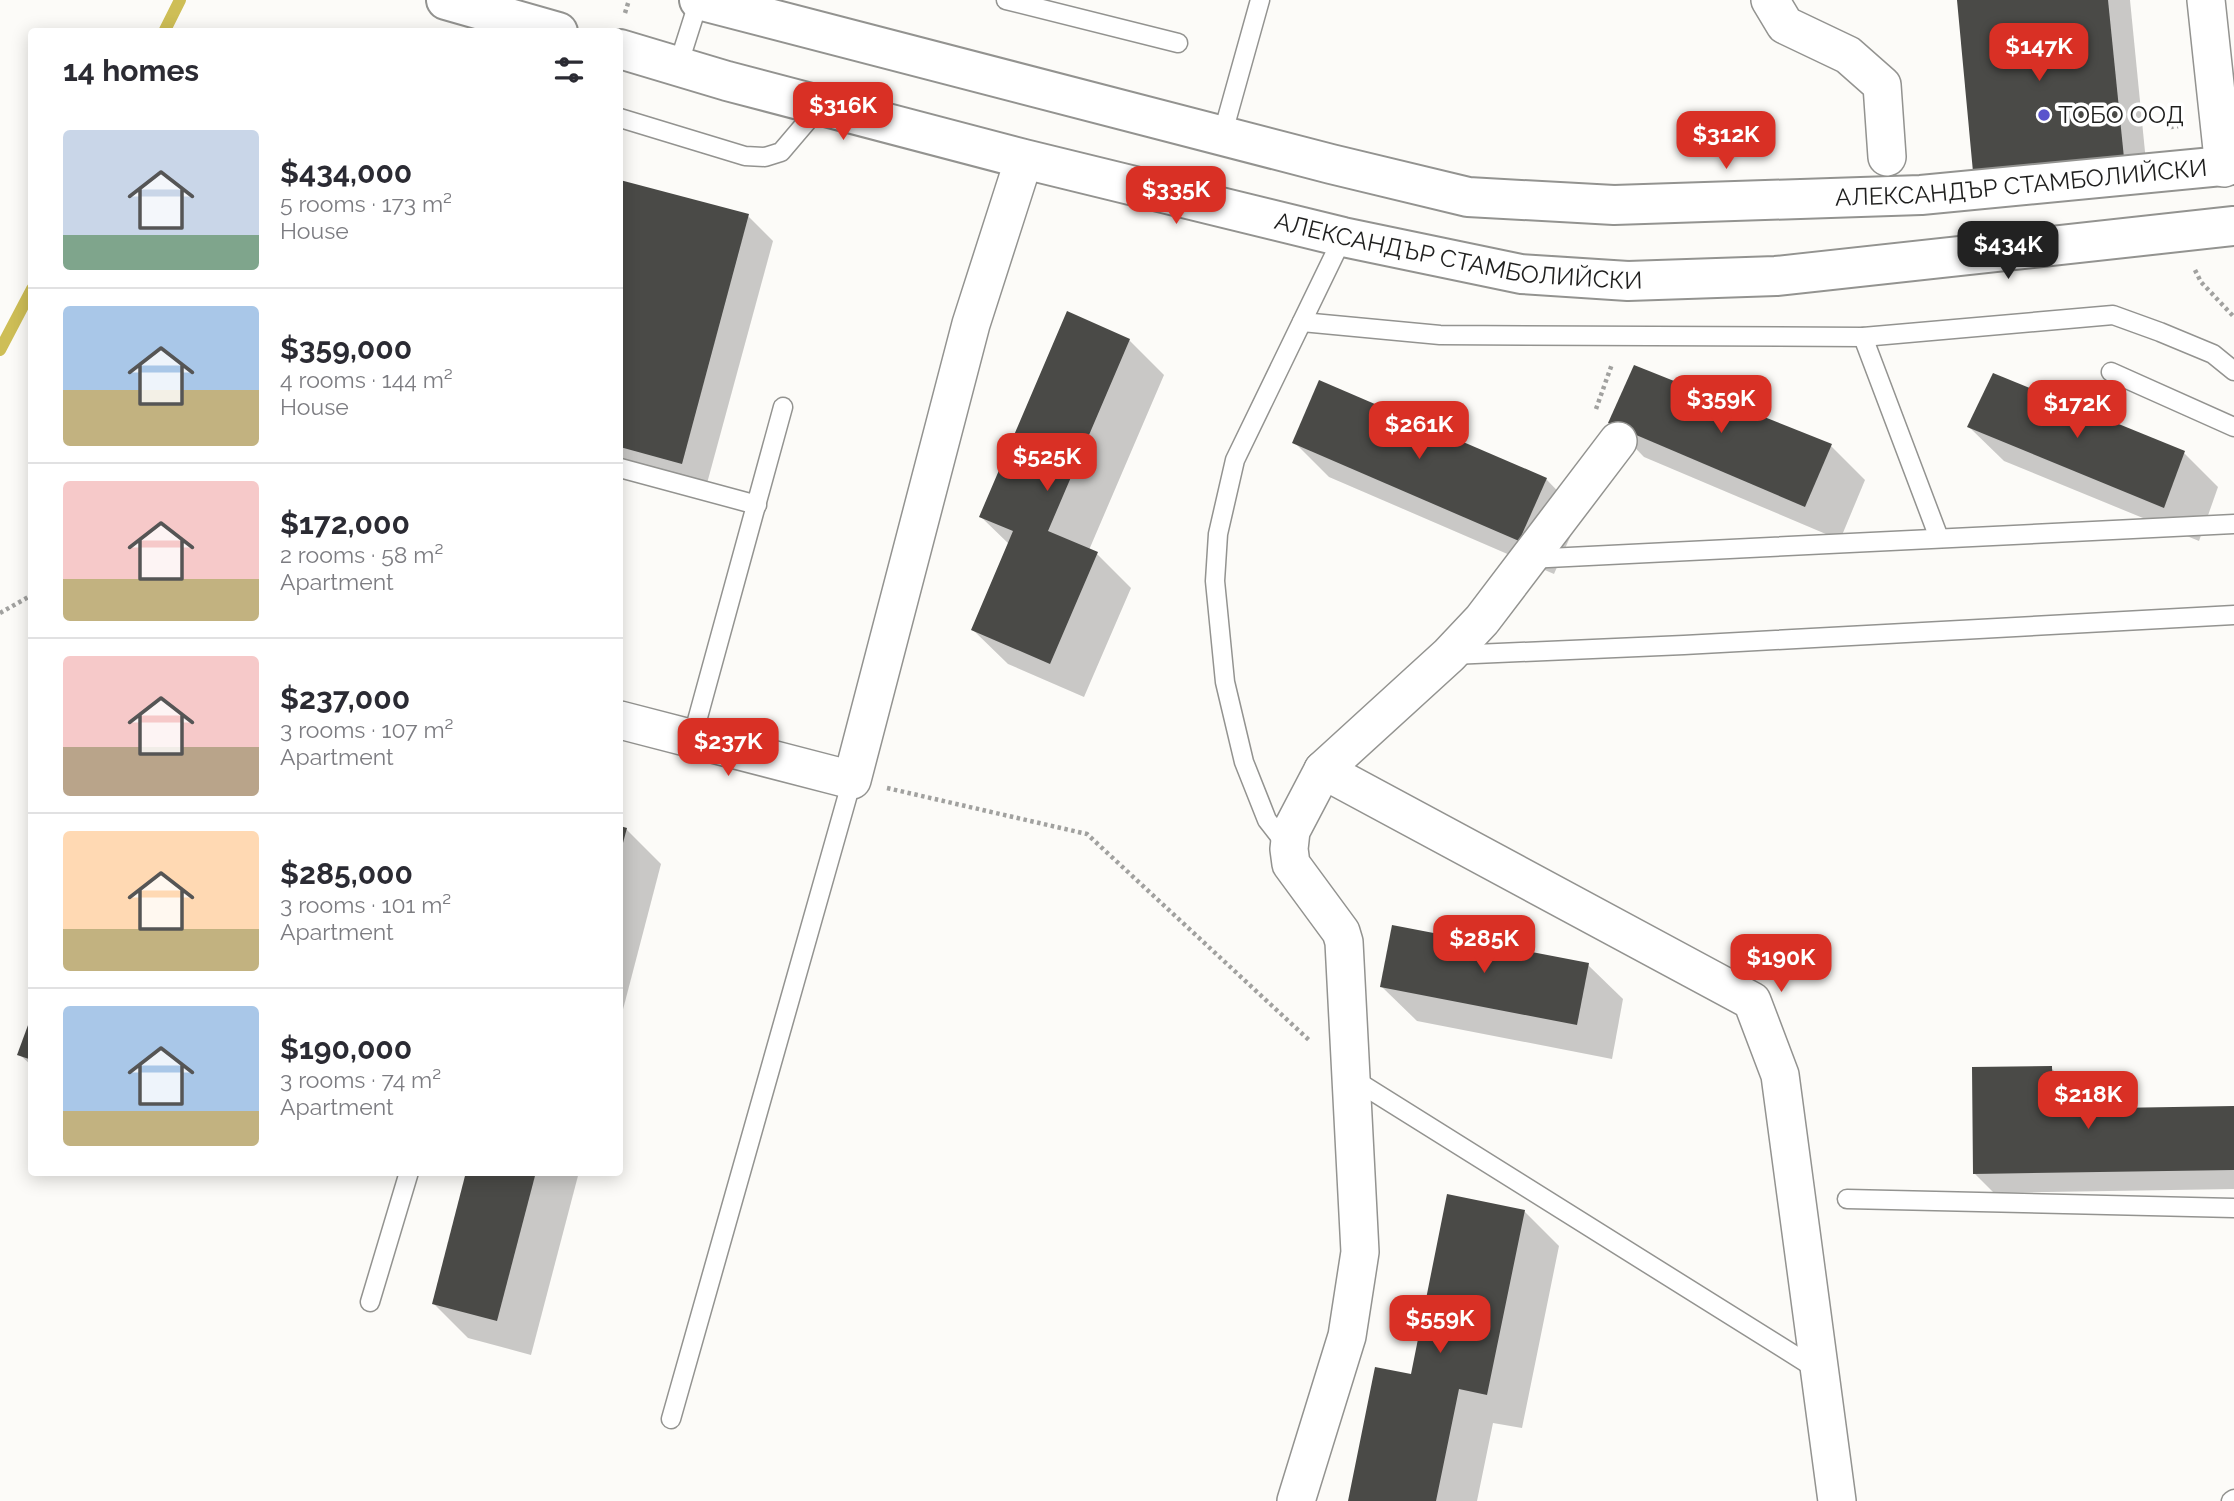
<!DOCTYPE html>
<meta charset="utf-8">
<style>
body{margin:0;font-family:Raleway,sans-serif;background:#f7f7f7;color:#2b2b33;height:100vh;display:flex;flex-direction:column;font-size:26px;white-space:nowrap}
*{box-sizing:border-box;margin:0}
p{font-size:23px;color:#7c7c81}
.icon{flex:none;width:38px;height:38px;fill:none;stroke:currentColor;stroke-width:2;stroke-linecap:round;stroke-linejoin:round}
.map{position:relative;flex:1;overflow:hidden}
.panel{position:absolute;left:28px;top:28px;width:595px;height:1148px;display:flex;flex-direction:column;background:#fff;border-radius:7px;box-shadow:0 4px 18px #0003}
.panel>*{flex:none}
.price{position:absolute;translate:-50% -60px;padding:0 16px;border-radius:14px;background:#d93025;color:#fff;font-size:23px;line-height:46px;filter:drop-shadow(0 2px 4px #0008)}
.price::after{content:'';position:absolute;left:50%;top:42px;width:21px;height:16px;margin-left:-10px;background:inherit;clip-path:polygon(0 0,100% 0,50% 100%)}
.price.selected{background:#222;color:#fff}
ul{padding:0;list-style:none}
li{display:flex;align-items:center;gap:21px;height:175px;padding:0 35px}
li+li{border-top:2px solid #e1e1e2}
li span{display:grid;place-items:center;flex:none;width:196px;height:140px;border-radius:7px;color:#555}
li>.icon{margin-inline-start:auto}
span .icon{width:84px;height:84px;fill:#fffc;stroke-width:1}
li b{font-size:30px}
h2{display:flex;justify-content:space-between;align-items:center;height:84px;padding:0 35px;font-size:30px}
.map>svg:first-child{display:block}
.shadow{fill:#0003}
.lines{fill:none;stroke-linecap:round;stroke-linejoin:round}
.stream{stroke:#cebe56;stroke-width:12}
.building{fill:#4a4a47}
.lane-casing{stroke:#939390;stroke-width:21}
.street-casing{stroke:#939390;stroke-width:40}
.secondary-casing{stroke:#939390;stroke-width:42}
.path{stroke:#a1a19f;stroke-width:4.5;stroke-dasharray:3.5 3.5;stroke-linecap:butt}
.lane{stroke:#fff;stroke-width:18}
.street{stroke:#fff;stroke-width:37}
.secondary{stroke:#fff;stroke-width:38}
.poi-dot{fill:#5a54cc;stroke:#fff;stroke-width:2.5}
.labels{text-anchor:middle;stroke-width:7;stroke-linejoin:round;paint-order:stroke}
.poi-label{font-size:24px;fill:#1f1f1e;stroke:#fff;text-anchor:start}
.street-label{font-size:24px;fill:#1f1f1e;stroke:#fff}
</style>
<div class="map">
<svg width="2234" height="1501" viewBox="0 0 2234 1501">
<rect width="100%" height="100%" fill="#fcfbf8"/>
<!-- shadow -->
<g class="shadow">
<polygon points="1958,0 2130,0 2148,182"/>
<polygon points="620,182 748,216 773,241 706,487 620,464"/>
<polygon points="1129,340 1164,375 1089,550 1097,554 1131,588 1084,697 1008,664 973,630 1010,545 981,517"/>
<polygon points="1610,422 1831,446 1865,480 1840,540 1644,457"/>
<polygon points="1969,427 2184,453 2218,487 2199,541 2004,461"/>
<polygon points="1294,442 1546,479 1580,514 1554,574 1329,477"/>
<polygon points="620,828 626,829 661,864 620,1021"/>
<polygon points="1588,965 1623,999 1612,1059 1417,1021 1382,987"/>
<polygon points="32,1022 32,1066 19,1054"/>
<polygon points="2051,1068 2070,1087 2071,1111 2234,1108 2234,1189 1994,1193 1975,1174"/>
<polygon points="468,1172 579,1172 531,1355 468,1338 433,1303"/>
<polygon points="1524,1211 1559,1246 1522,1428 1493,1423 1477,1501 1349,1501 1412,1376"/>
</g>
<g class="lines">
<!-- stream -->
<g class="stream">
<polyline points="164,32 180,0"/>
<polyline points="0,350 32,289"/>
</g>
</g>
<!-- building -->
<g class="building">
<polygon points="1957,0 2108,0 2124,158 1973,172"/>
<polygon points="620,180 749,214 682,464 620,447"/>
<polygon points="1067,311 1130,339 1048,531 1098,552 1050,664 971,630 1013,531 979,517"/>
<polygon points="1634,365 1832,444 1805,507 1608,423"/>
<polygon points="1993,373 2185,451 2164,508 1967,427"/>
<polygon points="1319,380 1547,478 1519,541 1292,443"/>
<polygon points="620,826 627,828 620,854"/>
<polygon points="1392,925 1589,963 1577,1025 1380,987"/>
<polygon points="31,1017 32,1017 32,1060 17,1055"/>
<polygon points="2052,1066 2053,1109 2234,1106 2234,1170 1973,1174 1972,1067"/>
<polygon points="466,1172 536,1172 497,1321 432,1304"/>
<polygon points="1447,1194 1525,1210 1487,1395 1459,1389 1436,1501 1348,1501 1375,1367 1411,1374"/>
</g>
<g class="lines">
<!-- lane casing -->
<g class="lane-casing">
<g id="lane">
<polyline points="1006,0 1178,43"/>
<polyline points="678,66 699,0"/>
<polyline points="620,118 745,156 765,157 781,152 821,105"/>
<polyline points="1222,136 1260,0"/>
<polyline points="1302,322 1440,335 1863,337 2113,315 2160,332 2213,354 2234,371"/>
<polyline points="1863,337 1939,538"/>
<polyline points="2111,372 2234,427"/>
<polyline points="620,468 757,505"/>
<polyline points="1528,559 2234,524"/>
<polyline points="1452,655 1684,645 2234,615"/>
<polyline points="692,739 783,407"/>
<polyline points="1288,847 1267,820 1244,762 1225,682 1215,581 1218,534 1235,460 1343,237"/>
<polyline points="1350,1077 1818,1370"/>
<polyline points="1847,1199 2234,1208"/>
<polyline points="370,1302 409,1172"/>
<polyline points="671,1419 852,780"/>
<polyline points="2231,1501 2234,1499"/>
</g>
</g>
<!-- street casing -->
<g class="street-casing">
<g id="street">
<polyline points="1770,0 1785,25 1848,55 1882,85 1887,157"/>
<polyline points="2206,0 2224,168"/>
<polyline points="620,720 852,780 971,324 1024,159"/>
<polyline points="1323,770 1752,1001 1780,1075 1837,1501"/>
<polyline points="1296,1501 1347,1336 1360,1252 1344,942 1341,932 1291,864 1289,849 1291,831 1323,770 1449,655 1482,620 1618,441"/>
</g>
</g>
<!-- secondary casing -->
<g class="secondary-casing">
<g id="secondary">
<polyline points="446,0 558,32"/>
<path id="s1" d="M699 0 1331 164 1468 197 1614 205 1921 195 2234 165"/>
<path id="s2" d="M620 49 727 81 1024 159 1343 237 1521 274 1628 281 1776 276 2234 226"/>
</g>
</g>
<!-- path -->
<g class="path">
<polyline points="625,13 629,0"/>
<polyline points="2170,127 2181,126"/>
<polyline points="2195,270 2201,282 2234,317"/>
<polyline points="1596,409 1612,364"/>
<polyline points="0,613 32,595"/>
<polyline points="887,788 1087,834 1310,1041"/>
</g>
<!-- lane -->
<use href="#lane" class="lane"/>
<!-- street -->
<use href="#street" class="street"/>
<!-- secondary -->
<use href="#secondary" class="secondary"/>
</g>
<!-- markers -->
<circle class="poi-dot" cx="2044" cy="115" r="7"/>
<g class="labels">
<!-- poi labels -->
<g class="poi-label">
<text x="2058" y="123">ТОБО ООД</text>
</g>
<!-- street labels -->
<g class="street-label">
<text dy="8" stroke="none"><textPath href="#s1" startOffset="1348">АЛЕКСАНДЪР СТАМБОЛИЙСКИ</textPath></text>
<text dy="8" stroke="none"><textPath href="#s2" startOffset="864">АЛЕКСАНДЪР СТАМБОЛИЙСКИ</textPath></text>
</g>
</g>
</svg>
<b class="price" style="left:2039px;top:83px">$147K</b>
<b class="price" style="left:843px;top:142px">$316K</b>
<b class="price" style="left:1726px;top:171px">$312K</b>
<b class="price" style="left:1176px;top:226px">$335K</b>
<b class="price selected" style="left:2008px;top:281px">$434K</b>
<b class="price" style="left:1721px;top:435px">$359K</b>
<b class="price" style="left:2077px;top:440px">$172K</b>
<b class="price" style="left:1419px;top:461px">$261K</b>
<b class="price" style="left:1047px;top:493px">$525K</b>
<b class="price" style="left:728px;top:778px">$237K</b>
<b class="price" style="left:1484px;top:975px">$285K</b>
<b class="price" style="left:1781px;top:994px">$190K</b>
<b class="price" style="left:2088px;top:1131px">$218K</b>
<b class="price" style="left:1440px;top:1355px">$559K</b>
<section class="panel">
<h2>14 homes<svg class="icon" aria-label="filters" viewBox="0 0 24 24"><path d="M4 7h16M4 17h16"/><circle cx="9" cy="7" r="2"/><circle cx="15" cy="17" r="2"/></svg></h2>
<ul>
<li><span style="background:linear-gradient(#c9d6e8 75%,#7fa58c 0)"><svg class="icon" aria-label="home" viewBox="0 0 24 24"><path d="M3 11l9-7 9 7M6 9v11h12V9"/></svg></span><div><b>$434,000</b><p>5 rooms · 173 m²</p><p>House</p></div></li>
<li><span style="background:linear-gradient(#a9c7e8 60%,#c2b280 0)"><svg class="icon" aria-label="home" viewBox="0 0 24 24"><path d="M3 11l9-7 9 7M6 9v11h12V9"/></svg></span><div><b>$359,000</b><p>4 rooms · 144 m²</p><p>House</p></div></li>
<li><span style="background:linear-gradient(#f6c9c9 70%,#c2b280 0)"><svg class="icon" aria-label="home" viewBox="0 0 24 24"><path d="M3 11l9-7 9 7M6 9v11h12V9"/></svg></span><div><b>$172,000</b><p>2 rooms · 58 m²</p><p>Apartment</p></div></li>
<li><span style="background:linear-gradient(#f6c9c9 65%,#b9a48a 0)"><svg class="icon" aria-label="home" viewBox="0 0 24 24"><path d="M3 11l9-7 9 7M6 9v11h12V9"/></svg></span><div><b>$237,000</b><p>3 rooms · 107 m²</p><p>Apartment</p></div></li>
<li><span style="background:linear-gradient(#ffd9b3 70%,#c2b280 0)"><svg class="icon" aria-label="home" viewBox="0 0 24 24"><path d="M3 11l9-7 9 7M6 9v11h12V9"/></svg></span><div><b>$285,000</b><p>3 rooms · 101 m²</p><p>Apartment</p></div></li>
<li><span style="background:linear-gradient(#a9c7e8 75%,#c2b280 0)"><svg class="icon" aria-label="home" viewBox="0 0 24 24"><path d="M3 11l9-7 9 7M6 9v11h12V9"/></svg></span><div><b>$190,000</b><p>3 rooms · 74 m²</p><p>Apartment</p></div></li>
</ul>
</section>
</div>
